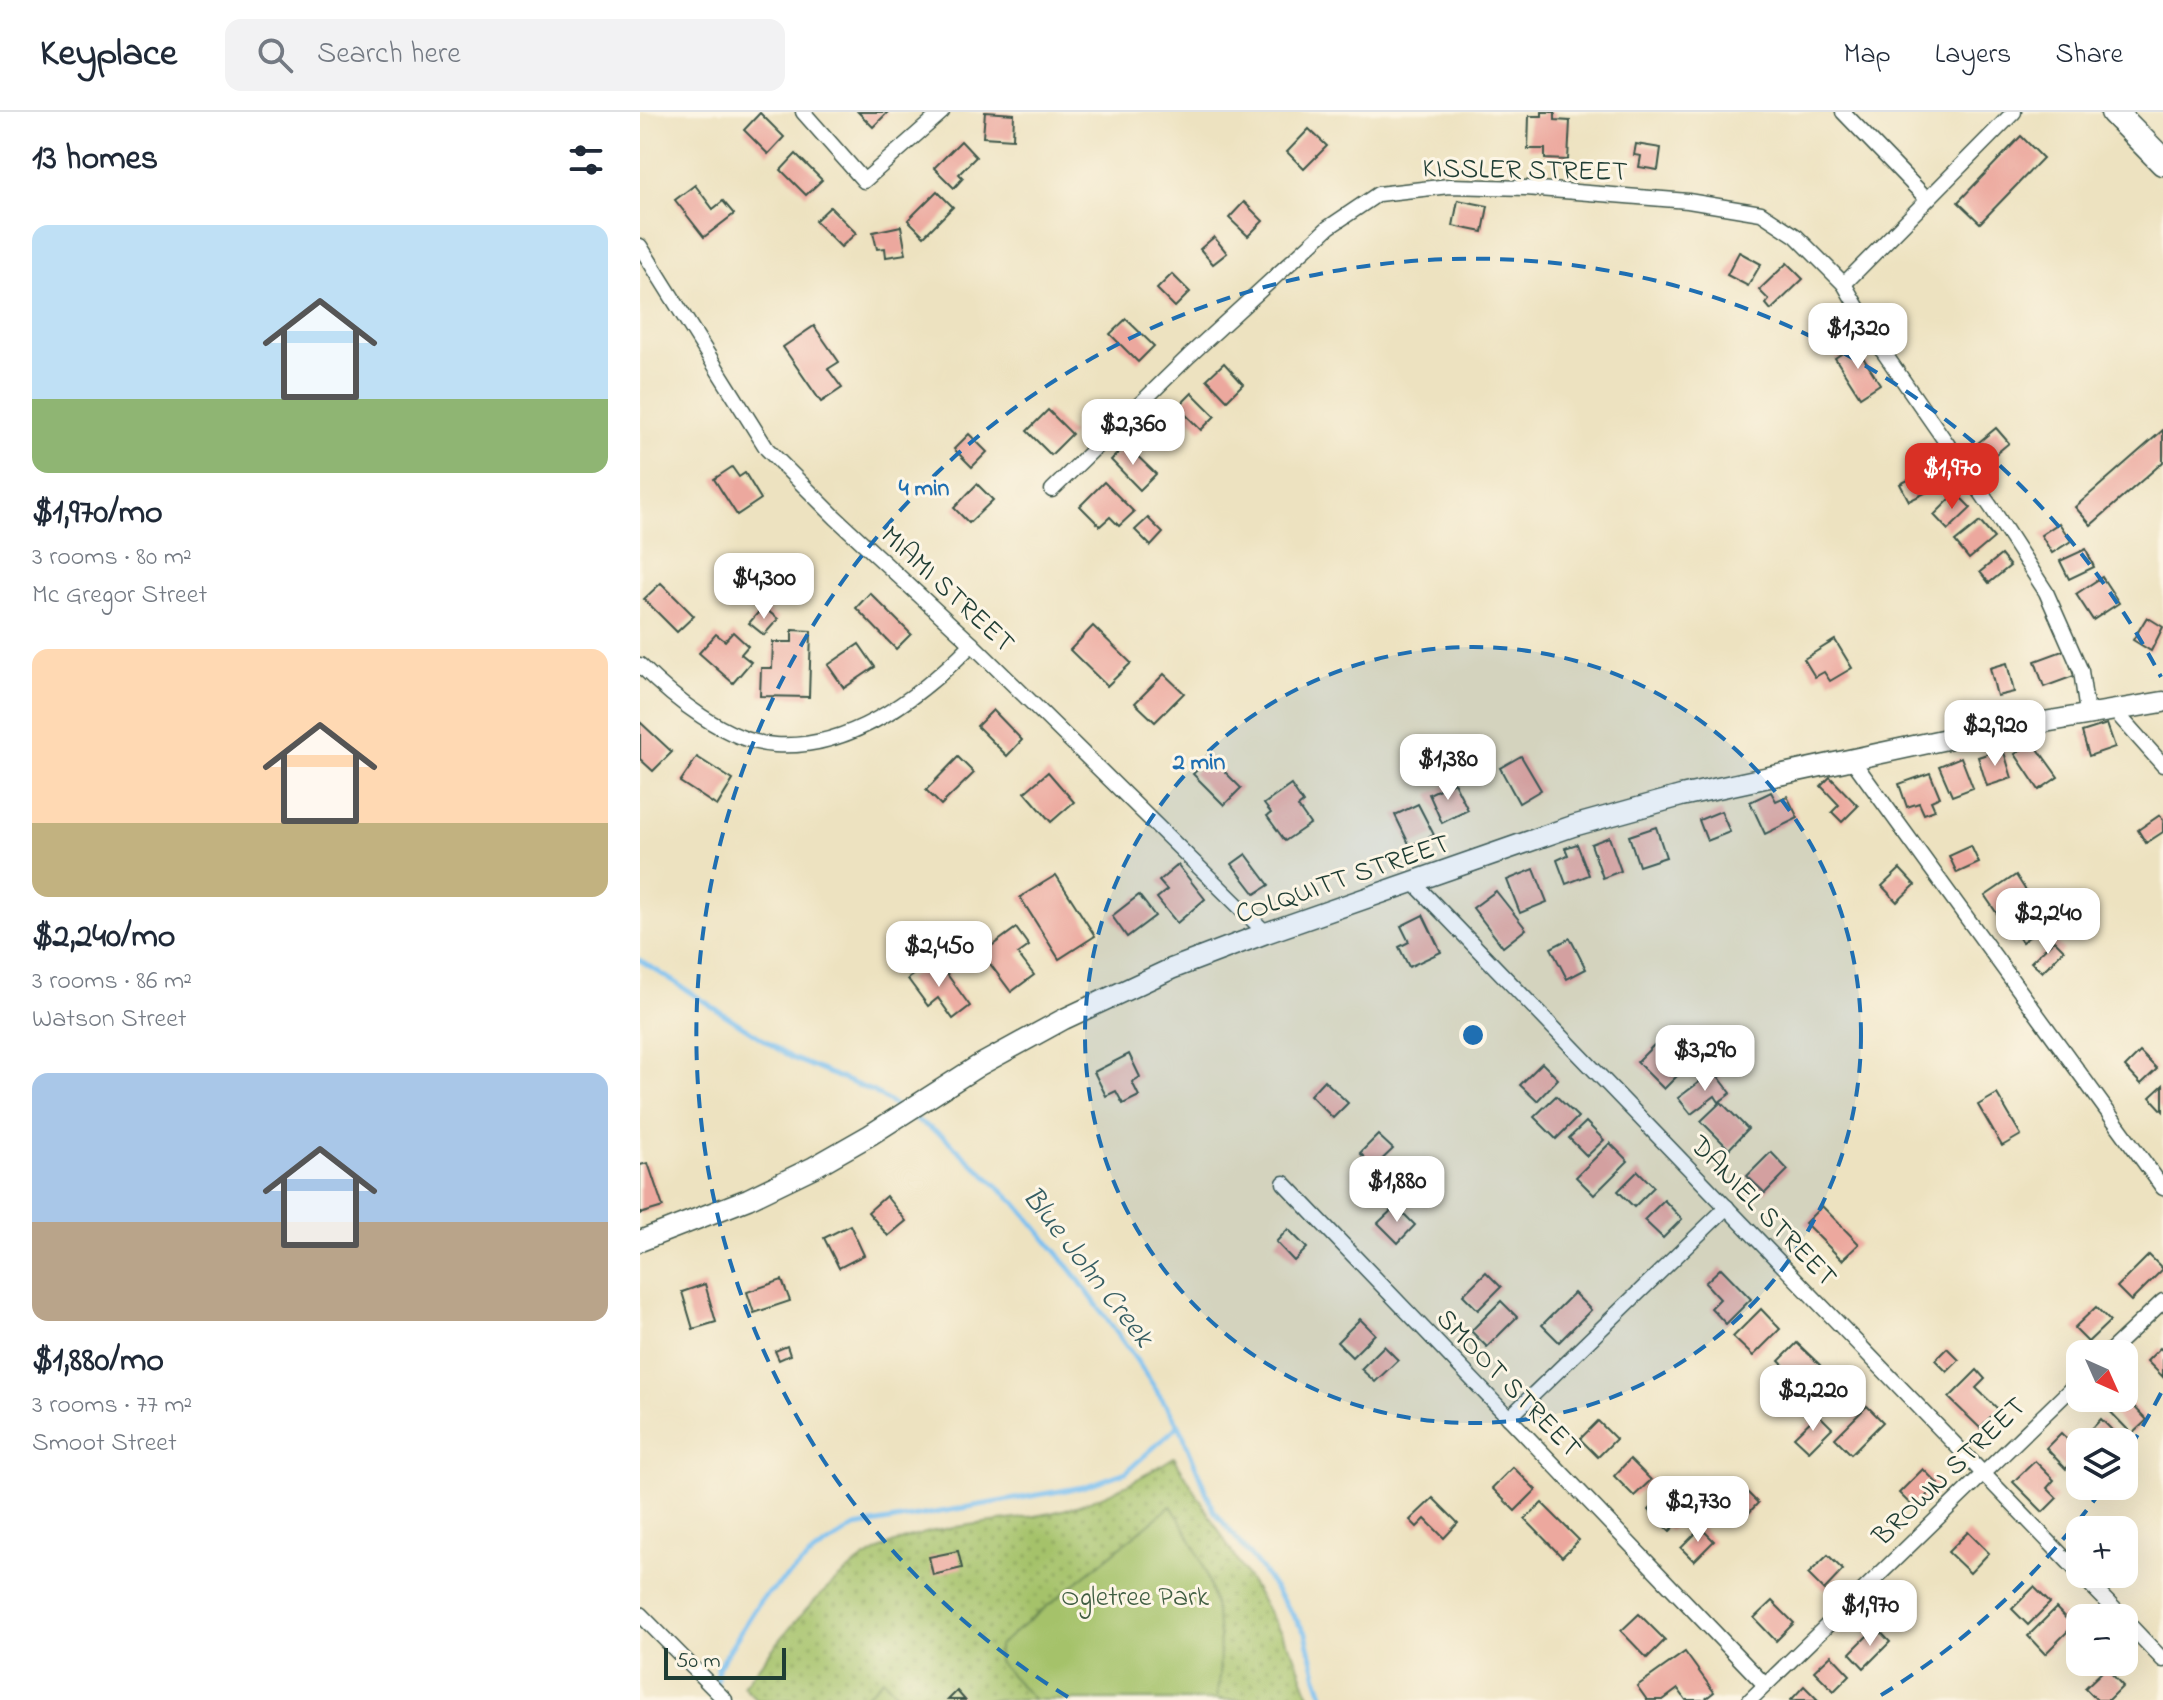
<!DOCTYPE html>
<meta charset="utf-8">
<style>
body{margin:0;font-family:"Indie Flower",sans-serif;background:#f2f2f3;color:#1f2937;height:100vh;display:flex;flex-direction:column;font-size:30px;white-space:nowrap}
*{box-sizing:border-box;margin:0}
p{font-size:26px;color:#747a83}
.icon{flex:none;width:44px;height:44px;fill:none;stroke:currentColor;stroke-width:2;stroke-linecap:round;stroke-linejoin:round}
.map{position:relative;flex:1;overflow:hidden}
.sheet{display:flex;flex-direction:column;background:#fff;width:640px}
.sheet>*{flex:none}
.needle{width:52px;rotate:135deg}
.buttons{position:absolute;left:1426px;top:1228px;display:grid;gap:16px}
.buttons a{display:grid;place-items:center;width:72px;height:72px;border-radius:16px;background:#fff;box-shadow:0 8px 32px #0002;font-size:40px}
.scale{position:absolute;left:24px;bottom:20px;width:122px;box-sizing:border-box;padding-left:8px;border:4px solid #1f3d34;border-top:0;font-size:22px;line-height:28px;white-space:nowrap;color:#1f3d34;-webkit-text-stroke:6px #fcf5e5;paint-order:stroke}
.price{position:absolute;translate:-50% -68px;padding:0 18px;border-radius:16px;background:#fff;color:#222;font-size:26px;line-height:52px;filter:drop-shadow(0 2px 4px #0008)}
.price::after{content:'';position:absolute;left:50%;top:48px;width:24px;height:18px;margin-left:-12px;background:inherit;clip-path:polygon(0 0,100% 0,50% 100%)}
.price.selected{background:#d93025;color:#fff}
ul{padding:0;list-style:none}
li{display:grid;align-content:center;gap:16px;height:424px;padding:0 32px}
li span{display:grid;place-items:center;height:248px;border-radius:16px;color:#555}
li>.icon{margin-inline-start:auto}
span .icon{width:144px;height:144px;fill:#fffc;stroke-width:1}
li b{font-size:34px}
h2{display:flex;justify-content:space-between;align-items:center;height:96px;padding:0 32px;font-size:34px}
header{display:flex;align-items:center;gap:48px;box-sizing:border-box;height:112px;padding:0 40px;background:#fff;border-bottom:2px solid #e0e1e3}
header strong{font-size:38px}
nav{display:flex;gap:44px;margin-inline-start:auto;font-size:28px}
.search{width:560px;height:72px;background:#f2f2f3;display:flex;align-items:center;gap:20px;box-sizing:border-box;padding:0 28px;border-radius:16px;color:#747a83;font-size:30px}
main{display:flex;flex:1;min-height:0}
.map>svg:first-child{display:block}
.grass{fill:url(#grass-dots);stroke:#62804f;stroke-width:2}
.pitch{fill:#a5c26a;stroke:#62804f;stroke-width:2}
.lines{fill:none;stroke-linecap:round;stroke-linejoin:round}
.stream{stroke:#7ac0f1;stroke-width:5}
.building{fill:#eca89e}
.street-casing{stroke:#3e5649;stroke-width:17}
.secondary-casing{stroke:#3e5649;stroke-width:23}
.highway-casing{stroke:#3e5649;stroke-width:29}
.street{stroke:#fff;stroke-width:14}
.secondary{stroke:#fff;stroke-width:20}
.highway{stroke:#fff;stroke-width:26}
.ring{fill:none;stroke:#1f6fb2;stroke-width:4;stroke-dasharray:14 10}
.labels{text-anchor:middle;stroke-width:6;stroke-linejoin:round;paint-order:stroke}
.street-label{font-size:28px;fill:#1f3d34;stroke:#fcf5e5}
.park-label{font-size:28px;fill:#405e42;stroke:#fcf5e5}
.water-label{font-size:30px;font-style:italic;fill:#365e63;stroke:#fcf5e5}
.centre{fill:#1f6fb2;stroke:#fcf5e5;stroke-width:4}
.ring-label{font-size:24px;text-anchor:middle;font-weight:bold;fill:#1f6fb2;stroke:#fcf5e5;stroke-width:6;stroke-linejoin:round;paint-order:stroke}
</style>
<header>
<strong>Keyplace</strong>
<div class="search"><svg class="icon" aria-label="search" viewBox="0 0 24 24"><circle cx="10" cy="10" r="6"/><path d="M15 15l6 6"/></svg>Search here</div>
<nav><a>Map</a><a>Layers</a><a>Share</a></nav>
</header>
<main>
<section class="sheet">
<h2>13 homes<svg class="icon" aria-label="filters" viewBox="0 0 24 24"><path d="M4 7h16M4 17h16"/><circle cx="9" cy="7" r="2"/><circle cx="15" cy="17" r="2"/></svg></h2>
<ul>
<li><span style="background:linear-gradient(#bfe0f5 70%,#8fb573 0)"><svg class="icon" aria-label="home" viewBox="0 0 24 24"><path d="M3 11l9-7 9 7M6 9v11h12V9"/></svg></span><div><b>$1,970/mo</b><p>3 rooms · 80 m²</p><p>Mc Gregor Street</p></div></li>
<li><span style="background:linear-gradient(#ffd9b3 70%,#c2b280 0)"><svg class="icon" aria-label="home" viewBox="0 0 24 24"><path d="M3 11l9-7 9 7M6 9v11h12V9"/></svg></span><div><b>$2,240/mo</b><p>3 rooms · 86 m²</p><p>Watson Street</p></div></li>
<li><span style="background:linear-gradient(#a9c7e8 60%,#b9a48a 0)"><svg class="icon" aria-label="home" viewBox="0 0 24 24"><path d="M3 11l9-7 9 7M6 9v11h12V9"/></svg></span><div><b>$1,880/mo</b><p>3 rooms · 77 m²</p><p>Smoot Street</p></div></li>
</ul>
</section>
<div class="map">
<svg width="1523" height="1588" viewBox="0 0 1523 1588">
<defs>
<pattern id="grass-dots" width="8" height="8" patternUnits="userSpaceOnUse" patternTransform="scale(2)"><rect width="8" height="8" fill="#a5c26a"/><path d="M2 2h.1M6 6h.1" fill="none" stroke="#869f58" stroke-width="1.8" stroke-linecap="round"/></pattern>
</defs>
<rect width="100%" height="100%" fill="#fcf5e5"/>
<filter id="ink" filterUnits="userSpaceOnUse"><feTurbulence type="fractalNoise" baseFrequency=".0125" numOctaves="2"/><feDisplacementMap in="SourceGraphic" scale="16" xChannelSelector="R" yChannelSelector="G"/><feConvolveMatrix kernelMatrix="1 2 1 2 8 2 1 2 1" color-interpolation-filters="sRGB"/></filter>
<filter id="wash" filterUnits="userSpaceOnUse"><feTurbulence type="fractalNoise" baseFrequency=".006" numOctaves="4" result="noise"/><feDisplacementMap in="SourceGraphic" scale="32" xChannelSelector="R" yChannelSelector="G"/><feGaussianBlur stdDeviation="1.8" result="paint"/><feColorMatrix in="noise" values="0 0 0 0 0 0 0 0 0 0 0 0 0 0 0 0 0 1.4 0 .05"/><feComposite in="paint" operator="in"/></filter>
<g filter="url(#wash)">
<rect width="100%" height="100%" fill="#ede2c0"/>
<!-- grass -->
<path class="grass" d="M534 1345 654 1542 671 1588H117L103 1574C141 1527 174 1481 224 1447 285 1406 363 1416 430 1396 467 1384 502 1366 534 1345Z"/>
<!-- pitch -->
<g class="pitch">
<path d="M531 1394C571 1452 588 1519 576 1588H394L358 1550V1534Z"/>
<polygon points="243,1567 263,1588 221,1588"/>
</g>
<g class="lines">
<!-- stream -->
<g class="stream">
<polyline points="0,848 152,946 234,980 260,997"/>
<polyline points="272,1005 304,1025 376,1091 433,1160 495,1246 539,1313 574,1399 621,1457 666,1522 676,1562 685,1588"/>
<polyline points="76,1575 78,1556 120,1489 174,1441 215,1415 443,1375 486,1360 539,1313"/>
</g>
</g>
<g id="blocks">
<!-- building -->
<g class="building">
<polygon points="218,0 248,0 233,15"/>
<polygon points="345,0 374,2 373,27 343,25"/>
<polygon points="902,0 915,0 915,8 930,9 928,48 905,47 905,37 888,37 889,4 902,4"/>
<polygon points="120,1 144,25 128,42 104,18"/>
<polygon points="669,17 687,34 664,57 647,40"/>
<polygon points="1381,24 1403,46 1340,111 1318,90"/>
<polygon points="321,29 336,45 319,62 323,66 314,76 294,56"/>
<polygon points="996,32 1021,36 1018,58 999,55 1001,44 994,43"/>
<polygon points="156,42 182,68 166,83 141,58"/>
<polygon points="55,73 73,97 83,89 94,102 64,125 35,88"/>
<polygon points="297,79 313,95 284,124 268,108"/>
<polygon points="818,88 848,94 843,120 813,114"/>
<polygon points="604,90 623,109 608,124 589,106"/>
<polygon points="190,95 216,121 201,135 175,109"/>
<polygon points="261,114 266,142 246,145 245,136 237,137 233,120"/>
<polygon points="574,125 587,141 573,152 560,137"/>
<polygon points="1099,140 1121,152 1108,174 1087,163"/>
<polygon points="1147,151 1163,167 1131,198 1126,192 1129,188 1119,178"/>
<polygon points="532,162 550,180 535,195 517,177"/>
<polygon points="486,207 514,234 498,250 470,222"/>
<polygon points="174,214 199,250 188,257 202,276 181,290 143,235"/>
<polygon points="1215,233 1240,272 1220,285 1195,246"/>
<polygon points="584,251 603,272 587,288 567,267"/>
<polygon points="552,281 575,304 561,318 538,295"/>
<polygon points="408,298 432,322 411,343 387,319"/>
<polygon points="1356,316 1369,331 1346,350 1333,335"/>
<polygon points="1523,318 1523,350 1451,413 1435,395"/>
<polygon points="329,322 347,340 332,355 314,337"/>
<polygon points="486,333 516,362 500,378 471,348"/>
<polygon points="92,355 99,365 105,361 121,387 97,403 74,367"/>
<polygon points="1280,362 1289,379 1269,389 1260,372"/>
<polygon points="464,370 494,400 479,414 470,405 460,414 440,394"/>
<polygon points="337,372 353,388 329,411 314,396"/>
<polygon points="1316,381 1331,396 1308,418 1294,403"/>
<polygon points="508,406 523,421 511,434 495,418"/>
<polygon points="1340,410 1354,426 1329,447 1315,430"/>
<polygon points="1419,411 1431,429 1412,441 1401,423"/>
<polygon points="1446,437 1454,455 1429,467 1420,449"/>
<polygon points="1361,443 1370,454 1349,471 1340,460"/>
<polygon points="1462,465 1479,491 1453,508 1436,482"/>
<polygon points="21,471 54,504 37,520 4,487"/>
<polygon points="230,481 271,522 256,537 216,496"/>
<polygon points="123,495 138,507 124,523 109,511"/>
<polygon points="1507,505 1523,515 1511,539 1493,528"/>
<polygon points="453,514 491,551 467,574 430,538"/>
<polygon points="152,518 171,519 169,585 120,584 121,556 132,556 133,530 152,530"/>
<polygon points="93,520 108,534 101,542 111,550 93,571 59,541 76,522 85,529"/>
<polygon points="1195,528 1212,556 1190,569 1184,560 1175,565 1164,547"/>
<polygon points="219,532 235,555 204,576 188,553"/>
<polygon points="1425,538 1434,564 1404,575 1395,549"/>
<polygon points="1367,551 1374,580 1357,584 1350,556"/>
<polygon points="524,562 544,581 515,610 495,591"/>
<polygon points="353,598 382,628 367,644 337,614"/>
<polygon points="0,610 32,640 13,659 0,647"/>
<polygon points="1467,612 1475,635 1449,644 1442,620"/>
<polygon points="1393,630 1418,665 1399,678 1375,642"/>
<polygon points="1363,637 1372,666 1347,674 1338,645"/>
<polygon points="881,644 901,678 879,691 860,656"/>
<polygon points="57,645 93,668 77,694 40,670"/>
<polygon points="318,645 334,661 301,693 286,678"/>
<polygon points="570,645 601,676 584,693 553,662"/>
<polygon points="1321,645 1333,676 1312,684 1299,654"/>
<polygon points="408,660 434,690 411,710 385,680"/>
<polygon points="1290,661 1300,685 1291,689 1295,698 1284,702 1279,691 1267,695 1259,672"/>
<polygon points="1190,665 1218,694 1202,710 1192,700 1199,693 1181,674"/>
<polygon points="814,670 828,698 802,711 789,682"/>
<polygon points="651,673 663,691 658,695 670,712 645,729 627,704 631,701 624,692"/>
<polygon points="1131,680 1136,689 1147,684 1158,706 1125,722 1110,690"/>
<polygon points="778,692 794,723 770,734 755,703"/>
<polygon points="1081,699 1090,720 1067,729 1059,708"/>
<polygon points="1520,703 1523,708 1523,720 1506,731 1498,718"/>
<polygon points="1016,715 1026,745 999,754 989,724"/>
<polygon points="969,725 981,759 963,766 951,732"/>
<polygon points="937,732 949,763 926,772 917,748 928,743 925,736"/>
<polygon points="1331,734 1339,751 1317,761 1309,744"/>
<polygon points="606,742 629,773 615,782 592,752"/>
<polygon points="538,753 565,787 537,811 517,786 527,778 519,769"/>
<polygon points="894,757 907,790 880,801 867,768"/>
<polygon points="1260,757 1275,773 1257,790 1242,774"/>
<polygon points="416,763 455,824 419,847 380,785"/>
<polygon points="1376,763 1388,782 1358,803 1345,784"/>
<polygon points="856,779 886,817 863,835 833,796"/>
<polygon points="499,783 515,804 487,825 472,804"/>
<polygon points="1390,795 1404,814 1382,830 1368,811"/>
<polygon points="783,803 801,840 769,855 759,835 769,830 761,814"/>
<polygon points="376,816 389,834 378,842 394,863 371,880 342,841"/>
<polygon points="930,826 946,857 927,867 911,836"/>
<polygon points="1414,828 1424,838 1402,860 1391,850"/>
<polygon points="296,847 330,894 313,907 298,886 288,894 268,867"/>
<polygon points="1014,933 1023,942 1031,934 1041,944 1033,952 1041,960 1024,977 997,950"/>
<polygon points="1500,940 1517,957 1501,972 1485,955"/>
<polygon points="489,942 500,965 492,970 499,984 483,992 476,979 466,984 454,960"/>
<polygon points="902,951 918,967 897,989 880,973"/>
<polygon points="1074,959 1091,981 1079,990 1075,984 1051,1002 1038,986"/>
<polygon points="684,968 708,991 693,1006 670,983"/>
<polygon points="1523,973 1523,999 1510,985"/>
<polygon points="1357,982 1381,1023 1362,1034 1338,993"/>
<polygon points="916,984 938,1005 916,1027 894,1005"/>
<polygon points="1081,990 1108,1017 1089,1037 1061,1009"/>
<polygon points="946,1010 964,1028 947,1044 929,1026"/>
<polygon points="738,1023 753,1037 734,1055 720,1041"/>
<polygon points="970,1031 988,1049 954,1083 936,1065"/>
<polygon points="1131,1040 1148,1058 1125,1081 1107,1064"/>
<polygon points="8,1051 23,1095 0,1102 0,1053"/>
<polygon points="998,1059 1014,1075 994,1095 978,1079"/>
<polygon points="246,1084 266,1109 248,1124 228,1100"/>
<polygon points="1024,1088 1042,1107 1023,1126 1004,1108"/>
<polygon points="756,1094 775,1113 758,1131 738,1111"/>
<polygon points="1182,1094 1219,1132 1202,1148 1165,1111"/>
<polygon points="210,1113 224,1143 199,1156 184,1126"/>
<polygon points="648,1117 667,1136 654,1149 636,1130"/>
<polygon points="1509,1143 1523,1157 1491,1189 1477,1175"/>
<polygon points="1081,1156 1111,1187 1086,1212 1071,1196 1080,1187 1065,1171"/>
<polygon points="846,1160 861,1175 838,1198 823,1183"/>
<polygon points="142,1168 150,1189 114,1201 107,1180"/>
<polygon points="65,1172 76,1210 53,1217 42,1180"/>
<polygon points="934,1181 951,1198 919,1230 902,1213"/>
<polygon points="861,1189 877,1205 847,1235 831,1219"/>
<polygon points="1456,1195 1470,1209 1448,1230 1434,1216"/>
<polygon points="1121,1197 1140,1217 1113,1244 1093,1225"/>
<polygon points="720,1207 735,1222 712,1245 697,1230"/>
<polygon points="1157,1231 1180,1253 1161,1271 1139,1249"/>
<polygon points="147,1234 150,1243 139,1248 135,1239"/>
<polygon points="744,1234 758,1248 735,1270 721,1257"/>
<polygon points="1307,1236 1319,1248 1307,1260 1295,1248"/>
<polygon points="1520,1236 1523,1239 1523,1265 1507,1249"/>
<polygon points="1337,1258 1345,1267 1336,1276 1358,1297 1340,1316 1309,1286"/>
<polygon points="1468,1286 1486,1286 1507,1308 1492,1322 1462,1291"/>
<polygon points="1227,1294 1243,1310 1211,1342 1195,1326"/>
<polygon points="1178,1302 1192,1316 1169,1339 1154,1325"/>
<polygon points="1461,1307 1484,1330 1451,1330 1445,1324"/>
<polygon points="958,1309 976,1327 958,1345 940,1327"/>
<polygon points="1421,1321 1440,1340 1426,1357 1406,1336"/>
<polygon points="990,1347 1011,1368 994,1384 974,1364"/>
<polygon points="1395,1349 1414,1368 1407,1376 1417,1386 1403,1400 1373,1370"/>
<polygon points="873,1355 896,1378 875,1399 852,1376"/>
<polygon points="1283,1357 1298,1372 1274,1396 1259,1381"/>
<polygon points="1103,1376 1118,1391 1105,1405 1090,1390"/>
<polygon points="1024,1383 1045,1404 1030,1419 1009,1398"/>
<polygon points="793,1386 818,1411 804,1426 785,1407 777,1415 770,1408"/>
<polygon points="902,1391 939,1428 922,1445 885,1407"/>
<polygon points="1061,1416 1074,1429 1054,1449 1041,1436"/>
<polygon points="1328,1420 1349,1441 1330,1461 1308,1440"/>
<polygon points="318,1439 322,1456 293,1463 289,1445"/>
<polygon points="1188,1443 1203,1458 1184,1478 1168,1462"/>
<polygon points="1394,1475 1410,1491 1388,1513 1372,1497"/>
<polygon points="1132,1489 1154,1511 1136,1529 1114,1506"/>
<polygon points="1416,1496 1433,1514 1405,1542 1388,1524"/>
<polygon points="999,1502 1025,1528 1007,1546 981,1519"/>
<polygon points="1236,1515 1250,1530 1224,1556 1210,1541"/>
<polygon points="1045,1540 1074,1580 1064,1588 1046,1588 1038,1577 1023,1588 1007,1588 997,1574"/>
<polygon points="1191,1543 1210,1563 1194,1579 1174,1559"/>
<polygon points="1466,1556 1483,1574 1469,1588 1457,1588 1445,1576"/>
<polygon points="1164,1574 1178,1588 1151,1588"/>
<polygon points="317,1579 325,1588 308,1588"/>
</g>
</g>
</g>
<g filter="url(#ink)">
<use href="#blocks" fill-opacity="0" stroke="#3e5649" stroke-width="2"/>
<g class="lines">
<!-- street casing -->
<g class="street-casing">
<g id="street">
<polyline points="163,0 224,69 302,0"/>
<polyline points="1203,0 1287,87"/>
<polyline points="0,134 127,337 196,406 332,532 626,821"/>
<polyline points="1204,172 1374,0"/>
<polyline points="412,378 549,244 689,115 738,82 809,74 886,76 1048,89 1121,101 1156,124 1204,172 1242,238 1353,398 1406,480 1441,559 1447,601"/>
<path d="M0 553C33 586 86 630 135 633 212 638 281 584 332 532"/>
<polyline points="1474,598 1523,653"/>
<polyline points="1213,649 1523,1076"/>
<polyline points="773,770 1440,1462"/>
<polyline points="644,1071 1125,1573"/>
<polyline points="1467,1242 1523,1189"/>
<polyline points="869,1306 1087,1095"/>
<polyline points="1440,1462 1483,1506"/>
<polyline points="0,1502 85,1588"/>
<polyline points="1484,1507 1523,1548"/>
<polyline points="1110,1588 1440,1268"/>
</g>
</g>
<!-- secondary casing -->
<g class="secondary-casing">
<polyline id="secondary" points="0,1129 108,1087 174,1055 230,1023 338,954 424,907 531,857 626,821 933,714 1041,684 1316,625 1523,590"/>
</g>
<!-- highway casing -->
<g class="highway-casing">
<polyline id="highway" points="1474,0 1523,50"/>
</g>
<!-- street -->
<use href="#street" class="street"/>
<!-- secondary -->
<use href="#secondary" class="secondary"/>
<!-- highway -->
<use href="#highway" class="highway"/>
</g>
</g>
<!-- distance rings -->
<circle cx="833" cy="923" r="388" fill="#1f6fb2" fill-opacity=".12"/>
<g class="ring">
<circle cx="833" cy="923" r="388"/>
<path d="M1521 1281A776 776 0 0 1 1487 1340M1461 1379A776 776 0 0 1 1238 1585M428 1585A776 776 0 1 1 1521 565"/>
</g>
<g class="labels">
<!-- street labels -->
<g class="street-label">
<text transform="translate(885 56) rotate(1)" y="10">KISSLER STREET</text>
<text transform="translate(309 476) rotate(43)" y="10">MIAMI STREET</text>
<text transform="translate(702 765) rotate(-19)" y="10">COLQUITT STREET</text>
<text transform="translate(1125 1098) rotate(46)" y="10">DANIEL STREET</text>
<text transform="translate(870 1270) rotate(46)" y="10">SMOOT STREET</text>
<text transform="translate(1308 1358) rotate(-44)" y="10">BROWN STREET</text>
</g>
<!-- park labels -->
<g class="park-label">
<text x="495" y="1493">Ogletree Park</text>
</g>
<!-- water labels -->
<g class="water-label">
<text transform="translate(449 1154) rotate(52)" y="10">Blue John Creek</text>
</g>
</g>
<circle cx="833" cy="923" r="12" class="centre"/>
<g class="ring-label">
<text x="284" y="383">4 min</text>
<text x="559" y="657">2 min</text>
</g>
</svg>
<div class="buttons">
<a><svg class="needle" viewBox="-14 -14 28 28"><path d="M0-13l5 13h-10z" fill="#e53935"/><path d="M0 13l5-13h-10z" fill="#747a83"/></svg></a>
<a><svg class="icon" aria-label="layers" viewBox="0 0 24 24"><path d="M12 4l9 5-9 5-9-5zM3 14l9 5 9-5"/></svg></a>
<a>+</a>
<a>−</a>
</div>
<div class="scale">50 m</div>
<b class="price" style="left:1218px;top:259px">$1,320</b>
<b class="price" style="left:493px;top:355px">$2,360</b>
<b class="price selected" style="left:1312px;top:399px">$1,970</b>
<b class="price" style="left:124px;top:509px">$4,300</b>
<b class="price" style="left:1355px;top:656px">$2,920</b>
<b class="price" style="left:808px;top:690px">$1,380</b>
<b class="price" style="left:1408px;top:844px">$2,240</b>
<b class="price" style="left:299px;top:877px">$2,450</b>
<b class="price" style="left:1065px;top:981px">$3,290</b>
<b class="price" style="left:757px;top:1112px">$1,880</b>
<b class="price" style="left:1173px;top:1321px">$2,220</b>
<b class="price" style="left:1058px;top:1432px">$2,730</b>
<b class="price" style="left:1230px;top:1536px">$1,970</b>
</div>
</main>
